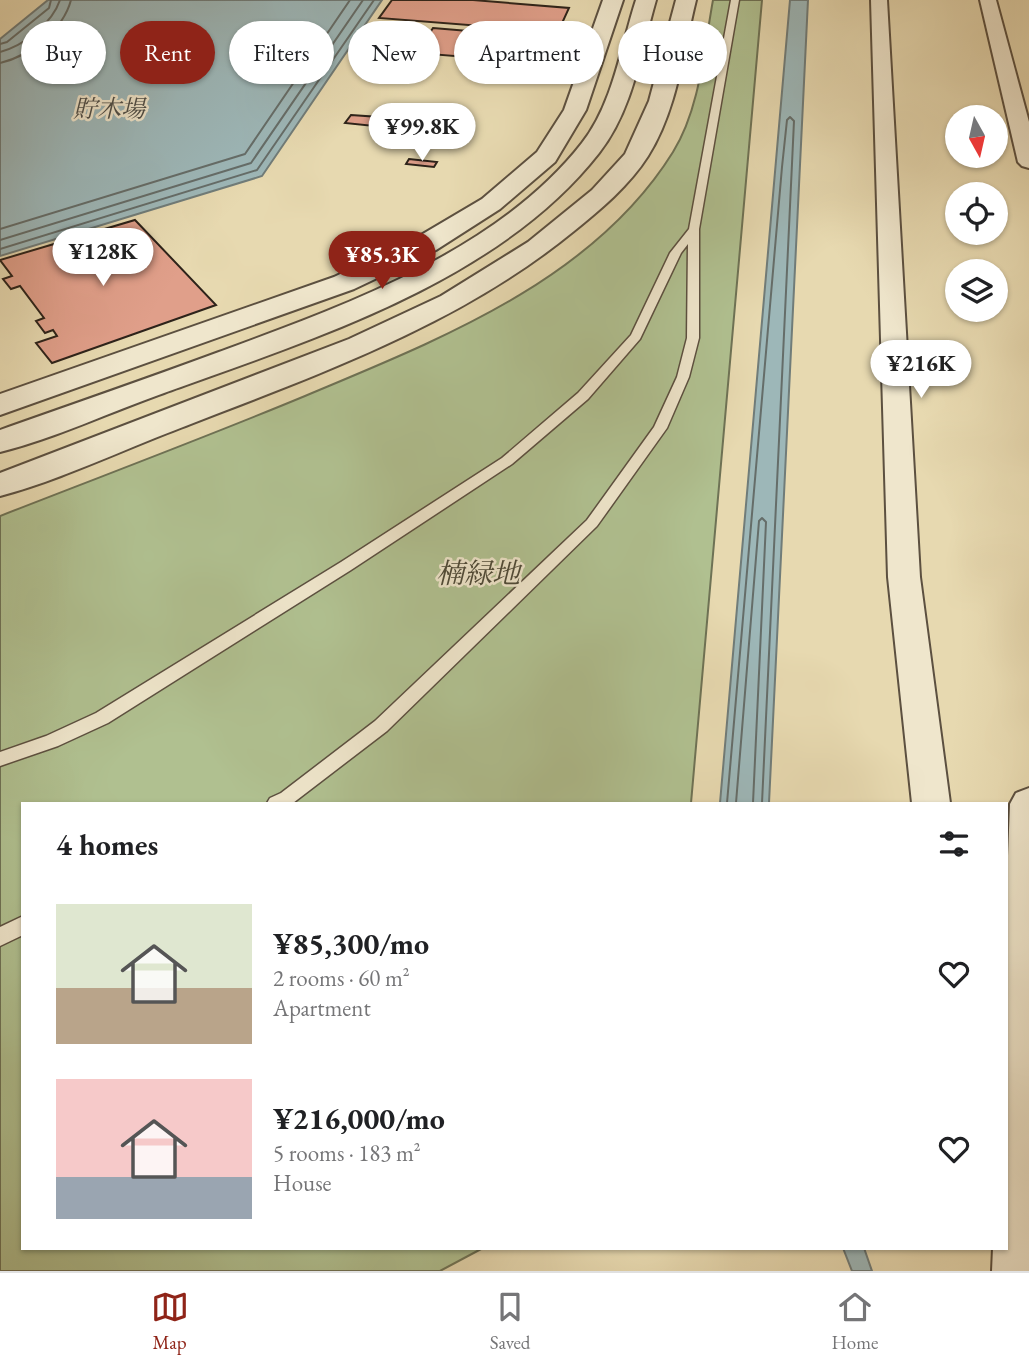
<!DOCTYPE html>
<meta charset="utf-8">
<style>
body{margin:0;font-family:"EB Garamond","Noto Serif JP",serif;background:#f2f2f2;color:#202124;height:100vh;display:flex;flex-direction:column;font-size:26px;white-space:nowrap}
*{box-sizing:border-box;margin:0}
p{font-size:23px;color:#757577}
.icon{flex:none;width:38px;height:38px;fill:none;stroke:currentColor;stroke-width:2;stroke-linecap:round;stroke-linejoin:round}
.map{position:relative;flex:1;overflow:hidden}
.drawer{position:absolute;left:21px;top:802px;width:987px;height:448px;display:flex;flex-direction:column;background:#fff;border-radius:0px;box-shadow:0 2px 5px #0004}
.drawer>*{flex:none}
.top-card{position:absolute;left:21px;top:21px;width:987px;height:63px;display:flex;gap:14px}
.needle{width:46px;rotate:172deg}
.controls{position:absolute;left:945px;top:105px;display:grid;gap:14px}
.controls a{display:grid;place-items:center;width:63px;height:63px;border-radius:50%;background:#fff;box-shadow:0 2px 5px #0004;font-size:35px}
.price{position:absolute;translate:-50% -60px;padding:0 16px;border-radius:24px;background:#fff;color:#222;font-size:23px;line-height:46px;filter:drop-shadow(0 2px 4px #0008)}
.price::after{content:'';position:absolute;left:50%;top:42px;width:21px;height:16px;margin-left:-10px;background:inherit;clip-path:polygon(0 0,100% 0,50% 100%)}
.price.active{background:#8f2418;color:#fff}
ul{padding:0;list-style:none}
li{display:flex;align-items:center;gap:21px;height:175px;padding:0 35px}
li span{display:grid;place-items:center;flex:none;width:196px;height:140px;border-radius:0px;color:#555}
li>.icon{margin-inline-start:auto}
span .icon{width:84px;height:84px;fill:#fffc;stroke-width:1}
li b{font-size:30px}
h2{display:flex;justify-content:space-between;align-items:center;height:84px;padding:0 35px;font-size:30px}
.tag{padding:0 24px;border-radius:32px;background:#fff;box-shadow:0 2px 5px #0004;font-size:24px;line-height:63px}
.tag.active{background:#8f2418;color:#fff}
.dock{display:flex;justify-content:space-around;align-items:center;height:98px;border-top:2px solid #e0e0e0;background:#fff;font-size:19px;color:#757577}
.dock a{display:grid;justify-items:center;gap:4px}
.dock .active{color:#8f2418}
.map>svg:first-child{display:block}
.green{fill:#b0c090;stroke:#6e7255;stroke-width:2}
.water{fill:#9db7b8;stroke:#707c79;stroke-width:2}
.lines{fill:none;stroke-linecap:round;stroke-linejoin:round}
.shore{stroke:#656d69;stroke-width:2}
.building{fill:#e09f8a;stroke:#2d231a;stroke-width:2}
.service-casing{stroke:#5c5040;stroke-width:3}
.minor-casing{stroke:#5c5040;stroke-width:4}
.tertiary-casing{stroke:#5c5040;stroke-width:4}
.service{fill:#efe6cc;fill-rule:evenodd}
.minor{fill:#efe6cc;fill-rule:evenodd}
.tertiary{fill:#efe6cc;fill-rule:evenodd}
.labels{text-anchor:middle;stroke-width:5;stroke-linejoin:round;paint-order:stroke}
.far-water-label{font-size:24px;font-style:italic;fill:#4f4f49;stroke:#efe6cc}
.park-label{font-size:28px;font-style:italic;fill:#4e4a38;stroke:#efe6cc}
</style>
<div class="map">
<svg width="1029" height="1271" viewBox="0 0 1029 1271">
<rect width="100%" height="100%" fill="#e7d9b0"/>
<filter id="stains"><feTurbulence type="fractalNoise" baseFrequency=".00286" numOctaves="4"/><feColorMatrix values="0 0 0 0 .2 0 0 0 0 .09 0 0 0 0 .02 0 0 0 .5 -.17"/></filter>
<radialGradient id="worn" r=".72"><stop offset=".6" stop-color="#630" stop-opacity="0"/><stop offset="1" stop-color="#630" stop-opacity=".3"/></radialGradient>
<!-- green -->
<path class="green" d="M713 0H762L691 803H23V1248H483L440 1271H0V516C102 476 204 438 305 396 438 340 593 281 673 152 700 109 704 49 713 0Z"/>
<!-- water -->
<g class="water">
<polygon points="48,0 382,0 262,176 0,256 0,39"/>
<polygon points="790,0 808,0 769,803 720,803"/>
<polygon points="843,1248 864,1248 872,1271 852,1271"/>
</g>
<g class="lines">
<!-- shore -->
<g class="shore">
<polyline points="0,44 7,42 49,8 51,0"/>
<path d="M0 52C23 46 52 24 60 0"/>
<path d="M0 63C30 56 63 30 71 0"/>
<polyline points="0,229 245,154 350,0"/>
<polyline points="0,240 251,163 363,0"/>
<polyline points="0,249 257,170 374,0"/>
<polyline points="727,803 782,167 787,120 790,117 794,121 762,803"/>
<polyline points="736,803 759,521 762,518 766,522 753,803"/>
</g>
</g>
<!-- building -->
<g class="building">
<polygon points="392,0 473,0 569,8 558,32 379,18"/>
<polygon points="433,28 564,39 552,64 417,53"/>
<polygon points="564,51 574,52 568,68 557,67"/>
<polygon points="384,111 460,118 452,133 375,126"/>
<polygon points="351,115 379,117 374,126 345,123"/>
<polygon points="409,159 437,162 434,167 406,164"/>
<polygon points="135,220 216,305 52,363 36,343 57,336 53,330 45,333 36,321 44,318 20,286 11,289 3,279 12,276 0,260"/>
</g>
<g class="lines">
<!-- service casing -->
<g class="service-casing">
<g id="service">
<polygon points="731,0 739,0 699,229 699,338 689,377 667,428 597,526 387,731 293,803 267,803 270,798 281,793 375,721 587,520 654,427 677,377 687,338 688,244 681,253 640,339 588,399 512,464 351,570 108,723 58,746 0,766 0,752 46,736 96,713 341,562 502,458 578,393 631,335 670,253 689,229"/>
<polygon points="23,916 23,935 0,946 0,927"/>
</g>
</g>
<!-- minor casing -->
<g class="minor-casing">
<g id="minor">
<polygon points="871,0 887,0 920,577 950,803 912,803 888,577"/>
<polygon points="980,0 996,0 1029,122 1029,168 1022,166 1018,162"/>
<polygon points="1029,788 1029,1271 992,1271 993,1248 1006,1248 1006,907 1010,804 1016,793"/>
</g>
</g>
<!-- tertiary casing -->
<g class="tertiary-casing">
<g id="tertiary">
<polygon points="603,0 623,0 586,110 555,162 500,209 436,250 354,289 0,415 0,394 334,277 416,238 482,199 537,152 564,110"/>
<path d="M636 0H656C641 51 633 110 599 153 498 282 313 339 164 393 110 412 56 438 0 452V430C73 404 146 379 219 352 344 306 498 251 582 143 613 104 621 46 636 0Z"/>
<path d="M676 0H696C683 52 677 110 648 156 629 186 601 209 574 231 458 326 316 375 178 429 120 451 60 480 0 496V473L349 339 441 296 528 242 592 190 625 154 649 101Z"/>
</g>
</g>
<!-- service -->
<use href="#service" class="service"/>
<!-- minor -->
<use href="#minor" class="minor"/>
<!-- tertiary -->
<use href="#tertiary" class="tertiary"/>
</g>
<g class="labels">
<!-- far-water labels -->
<g class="far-water-label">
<text x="109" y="117">貯木場</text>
</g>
<!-- park labels -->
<g class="park-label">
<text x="478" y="583">楠緑地</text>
</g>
</g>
<rect width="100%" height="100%" filter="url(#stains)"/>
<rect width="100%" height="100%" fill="url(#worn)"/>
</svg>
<div class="controls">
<a><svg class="needle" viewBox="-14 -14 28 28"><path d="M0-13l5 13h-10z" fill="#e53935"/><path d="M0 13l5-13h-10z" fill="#757577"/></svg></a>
<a><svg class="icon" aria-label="locate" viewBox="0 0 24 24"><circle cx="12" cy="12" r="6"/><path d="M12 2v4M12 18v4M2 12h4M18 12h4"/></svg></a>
<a><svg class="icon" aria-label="layers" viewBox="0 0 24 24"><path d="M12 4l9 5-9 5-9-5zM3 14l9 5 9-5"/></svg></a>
</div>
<b class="price" style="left:422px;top:163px">¥99.8K</b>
<b class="price" style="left:103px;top:288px">¥128K</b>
<b class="price active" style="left:382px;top:291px">¥85.3K</b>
<b class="price" style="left:921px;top:400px">¥216K</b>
<div class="top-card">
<a class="tag">Buy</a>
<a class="tag active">Rent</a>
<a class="tag">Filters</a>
<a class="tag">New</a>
<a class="tag">Apartment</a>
<a class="tag">House</a>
</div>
<section class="drawer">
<h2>4 homes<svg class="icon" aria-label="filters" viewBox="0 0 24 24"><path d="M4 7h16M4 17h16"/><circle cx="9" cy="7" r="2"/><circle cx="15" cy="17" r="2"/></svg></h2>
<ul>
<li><span style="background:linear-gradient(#dfe7d0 60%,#b9a48a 0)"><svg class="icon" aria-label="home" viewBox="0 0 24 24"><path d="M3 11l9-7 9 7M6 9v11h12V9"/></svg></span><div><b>¥85,300/mo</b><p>2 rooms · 60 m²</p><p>Apartment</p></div><svg class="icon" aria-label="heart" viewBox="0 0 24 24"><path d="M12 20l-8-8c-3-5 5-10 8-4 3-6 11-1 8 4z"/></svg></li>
<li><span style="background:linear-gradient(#f6c9c9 70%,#9aa5b1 0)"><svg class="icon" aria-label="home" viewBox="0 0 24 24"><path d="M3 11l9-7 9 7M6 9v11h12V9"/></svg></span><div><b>¥216,000/mo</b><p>5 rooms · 183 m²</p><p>House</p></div><svg class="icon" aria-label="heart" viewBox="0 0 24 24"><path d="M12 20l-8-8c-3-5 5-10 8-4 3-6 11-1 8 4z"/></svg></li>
</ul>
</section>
</div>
<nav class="dock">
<a class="active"><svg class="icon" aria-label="map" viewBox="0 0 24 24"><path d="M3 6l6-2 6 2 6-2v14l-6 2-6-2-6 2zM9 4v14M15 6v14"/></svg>Map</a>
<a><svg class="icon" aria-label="saved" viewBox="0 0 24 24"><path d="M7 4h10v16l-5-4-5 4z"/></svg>Saved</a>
<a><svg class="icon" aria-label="home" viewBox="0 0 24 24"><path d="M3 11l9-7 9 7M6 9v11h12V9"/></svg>Home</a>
</nav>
